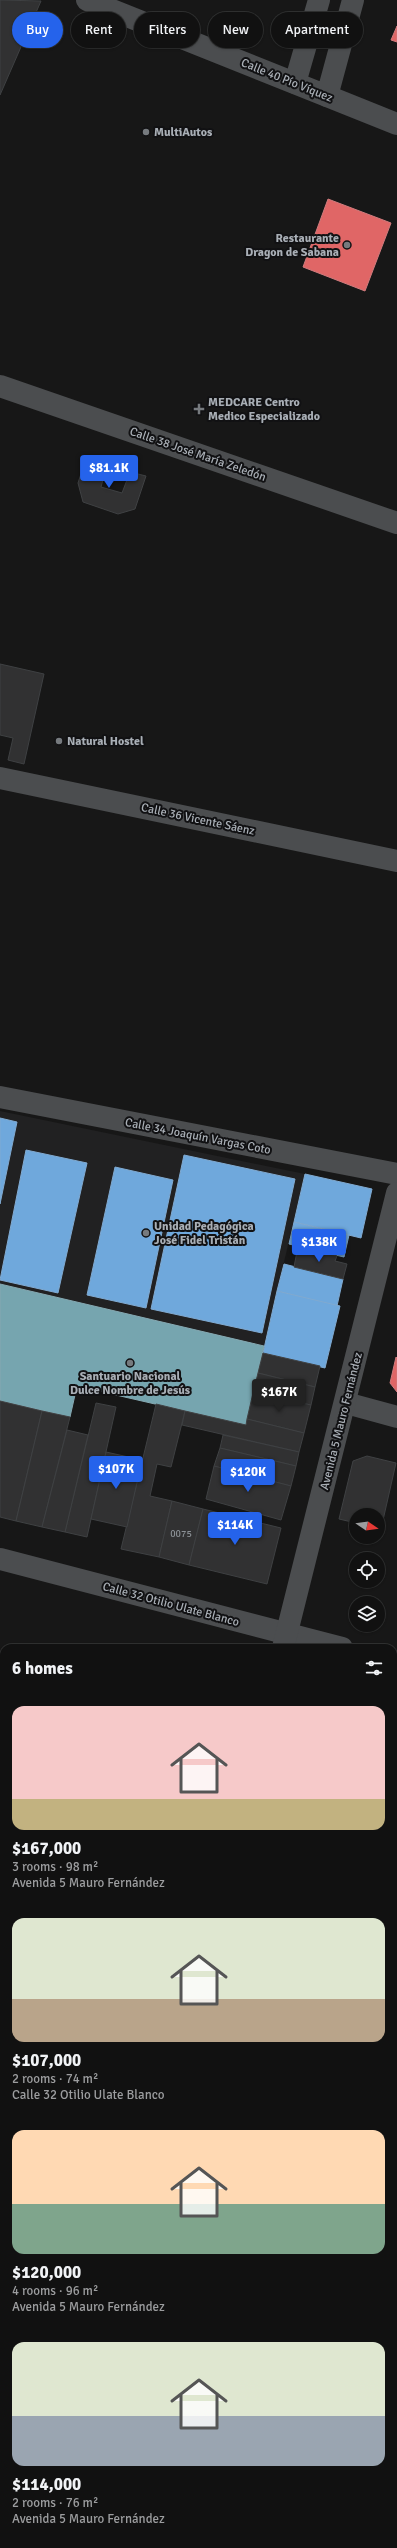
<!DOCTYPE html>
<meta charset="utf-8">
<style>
body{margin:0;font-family:Signika,sans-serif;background:#1a1a1a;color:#f1f3f6;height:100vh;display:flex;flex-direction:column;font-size:15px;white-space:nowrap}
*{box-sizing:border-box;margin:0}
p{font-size:13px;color:#9c9d9f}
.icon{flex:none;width:22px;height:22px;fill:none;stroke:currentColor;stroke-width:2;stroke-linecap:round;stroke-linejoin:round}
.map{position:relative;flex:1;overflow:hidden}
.panel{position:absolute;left:0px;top:1644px;width:397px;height:904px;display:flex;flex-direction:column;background:#111;border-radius:12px 12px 0 0;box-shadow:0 1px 3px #0004,0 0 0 1px #303131}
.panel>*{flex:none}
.banner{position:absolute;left:12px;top:12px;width:373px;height:36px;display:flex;gap:8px}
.needle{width:26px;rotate:103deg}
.fabs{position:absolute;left:349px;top:1508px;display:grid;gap:8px}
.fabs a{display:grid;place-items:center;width:36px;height:36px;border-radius:50%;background:#111;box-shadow:0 1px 3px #0004,0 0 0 1px #303131;font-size:20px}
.price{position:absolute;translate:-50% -34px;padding:0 9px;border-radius:4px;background:#2563eb;color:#fff;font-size:13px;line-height:26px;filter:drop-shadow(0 1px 2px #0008)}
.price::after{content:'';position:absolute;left:50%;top:24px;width:12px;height:9px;margin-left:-6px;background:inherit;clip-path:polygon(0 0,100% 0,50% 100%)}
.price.active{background:#222;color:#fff}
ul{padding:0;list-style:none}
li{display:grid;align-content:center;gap:8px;height:212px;padding:0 12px}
li span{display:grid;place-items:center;height:124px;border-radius:12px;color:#555}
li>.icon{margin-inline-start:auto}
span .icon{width:72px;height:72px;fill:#fffc;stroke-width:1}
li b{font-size:17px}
h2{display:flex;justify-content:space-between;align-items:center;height:48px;padding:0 12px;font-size:17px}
.tag{padding:0 14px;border-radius:18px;background:#111;box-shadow:0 1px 3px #0004,0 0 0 1px #303131;font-size:14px;line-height:36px}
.tag.active{background:#2563eb;color:#fff}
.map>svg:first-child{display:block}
.built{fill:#212122}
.green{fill:#1f251f}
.shops{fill:#e06666;stroke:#d07c7e}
.schools{fill:#6fa8dc;stroke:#80aad1}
.public{fill:#76a5af;stroke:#85a8b1}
.industry{fill:#999;stroke:#9ea0a2}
.building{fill:#313132;stroke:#3f4143}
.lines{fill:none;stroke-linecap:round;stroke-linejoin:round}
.minor{stroke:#4b4d4f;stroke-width:22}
.tertiary{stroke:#4b4d4f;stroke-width:22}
.poi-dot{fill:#767a7e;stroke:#111113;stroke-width:1.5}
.labels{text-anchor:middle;stroke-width:4;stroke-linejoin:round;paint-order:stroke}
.number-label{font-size:10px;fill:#8b9095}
.street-label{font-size:12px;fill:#a9afb6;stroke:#111113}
.poi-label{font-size:12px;font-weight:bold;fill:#a9afb6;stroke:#111113;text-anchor:start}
</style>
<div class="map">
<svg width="397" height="2548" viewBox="0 0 397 2548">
<rect width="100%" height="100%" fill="#171717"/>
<!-- built -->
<g class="built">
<polygon points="0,1111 305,1174 264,1346 0,1284"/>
<polygon points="164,2544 393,2544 397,2548 165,2548"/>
</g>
<!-- green -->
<polygon class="green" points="0,2455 4,2455 4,2544 8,2544 0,2545"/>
<!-- shops -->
<g class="shops">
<polygon points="397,26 397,42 391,40"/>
<polygon points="328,199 391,223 365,291 303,267"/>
<polygon points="396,1357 397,1358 397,1392 390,1383"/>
</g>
<!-- schools -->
<g class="schools">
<polygon points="0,1118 17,1122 0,1204"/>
<polygon points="26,1150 87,1163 58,1293 0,1280"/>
<polygon points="184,1155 295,1179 262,1333 151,1309"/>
<polygon points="115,1167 173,1180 146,1308 87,1295"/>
<polygon points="305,1174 372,1189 361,1238 294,1222"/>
<polygon points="294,1222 349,1235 344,1257 289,1244"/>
<polygon points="284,1264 343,1279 337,1306 277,1291"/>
<polygon points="277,1291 340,1306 325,1368 263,1353"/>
</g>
<!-- public -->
<polygon class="public" points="0,1284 264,1346 246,1425 77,1386 70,1417 0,1401"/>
<!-- industry -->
<g class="industry">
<polygon points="0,2246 4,2246 4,2341 0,2290"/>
<polygon points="393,2483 397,2485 397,2548 301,2548 291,2544 393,2544"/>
<polygon points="8,2544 105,2544 105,2548 0,2548 0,2545"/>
</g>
<!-- building -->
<g class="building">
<polygon points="0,0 41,1 0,95"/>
<polygon points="86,458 107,465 101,487 122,493 130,472 146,476 135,509 118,514 83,502 78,483"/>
<polygon points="0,664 44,674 24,764 8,760 13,738 0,735"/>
<polygon points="298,1246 337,1256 335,1261 347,1264 343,1279 294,1267"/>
<polygon points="263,1353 320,1366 315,1387 258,1373"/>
<polygon points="258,1373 315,1387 311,1405 253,1393"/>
<polygon points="253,1393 311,1405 304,1433 247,1419"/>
<polygon points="0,1401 42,1411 16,1521 0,1517"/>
<polygon points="96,1403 116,1407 87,1537 65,1532"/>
<polygon points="156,1404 185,1411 171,1467 157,1464 150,1496 172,1501 159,1557 121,1549"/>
<polygon points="42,1411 70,1417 42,1527 16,1521"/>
<polygon points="185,1411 246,1425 247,1419 304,1433 299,1452 182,1425"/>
<polygon points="67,1430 88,1435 65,1532 42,1527"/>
<polygon points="223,1435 299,1452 296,1466 220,1448"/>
<polygon points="220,1448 296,1466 291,1486 214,1466"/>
<polygon points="106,1452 142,1460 127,1527 91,1519"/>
<polygon points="367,1456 396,1463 381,1529 378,1528 378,1515 356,1515 356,1523 339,1519 353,1461"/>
<polygon points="214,1466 291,1486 281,1520 206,1499"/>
<polygon points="172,1501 203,1509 189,1565 159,1557"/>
<polygon points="203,1509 281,1528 267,1584 189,1565"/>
<rect x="0" y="2085" width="4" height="121"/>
</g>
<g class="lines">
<!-- minor -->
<g class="minor">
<polyline points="327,96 397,124"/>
<polyline points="0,386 397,523"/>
<polyline points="0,778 397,861"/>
<polyline points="0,1097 397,1174"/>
<polyline points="346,1403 397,1417"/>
<polyline points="0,1559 342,1648"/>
<polyline points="283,1648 397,1193"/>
<polyline points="393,1661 397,1662"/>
<polyline points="0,1892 4,1893"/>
<polyline points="0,2437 4,2436"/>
<polyline points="136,2544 136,2548"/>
</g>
<!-- tertiary -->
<g class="tertiary">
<polyline points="87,0 327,96 353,0"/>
<polyline points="295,83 319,0"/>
<polyline points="393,1932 397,1929"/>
<polyline points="393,1993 397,1995"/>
</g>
</g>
<!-- markers -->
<g class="poi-dot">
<circle cx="146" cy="132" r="4"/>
<circle cx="347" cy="245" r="4"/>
<path d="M197 403h4v4h4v4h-4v4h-4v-4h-4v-4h4z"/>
<circle cx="59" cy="741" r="4"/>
<circle cx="146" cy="1233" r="4"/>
<circle cx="130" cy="1363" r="4"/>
</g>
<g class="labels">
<!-- number labels -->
<g class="number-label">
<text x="181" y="1537">0075</text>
</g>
<!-- street labels -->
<g class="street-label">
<text transform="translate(287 80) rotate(22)" y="4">Calle 40 Pío Víquez</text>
<text transform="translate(198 454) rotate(19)" y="4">Calle 38 José María Zeledón</text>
<text transform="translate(198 819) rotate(12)" y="4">Calle 36 Vicente Sáenz</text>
<text transform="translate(198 1136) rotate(11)" y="4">Calle 34 Joaquín Vargas Coto</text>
<text transform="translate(341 1421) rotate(-76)" y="4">Avenida 5 Mauro Fernández</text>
<text transform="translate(171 1604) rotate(15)" y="4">Calle 32 Otilio Ulate Blanco</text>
</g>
<!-- poi labels -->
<g class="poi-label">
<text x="154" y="136">MultiAutos</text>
<text x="339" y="242" text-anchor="end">Restaurante<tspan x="339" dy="14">Dragon de Sabana</tspan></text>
<text x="208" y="406">MEDCARE Centro<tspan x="208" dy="14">Medico Especializado</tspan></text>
<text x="67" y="745">Natural Hostel</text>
<text x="154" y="1230">Unidad Pedagógica<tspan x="154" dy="14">José Fidel Tristán</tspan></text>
<text x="130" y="1380" text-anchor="middle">Santuario Nacional<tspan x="130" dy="14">Dulce Nombre de Jesús</tspan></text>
</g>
</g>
</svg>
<div class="fabs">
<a><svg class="needle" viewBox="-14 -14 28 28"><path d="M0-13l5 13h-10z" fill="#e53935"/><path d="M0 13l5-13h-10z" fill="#9c9d9f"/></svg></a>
<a><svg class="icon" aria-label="locate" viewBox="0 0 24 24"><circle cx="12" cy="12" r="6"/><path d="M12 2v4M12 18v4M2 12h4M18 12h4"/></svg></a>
<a><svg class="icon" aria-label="layers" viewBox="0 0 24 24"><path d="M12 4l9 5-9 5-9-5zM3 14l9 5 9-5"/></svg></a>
</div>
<b class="price" style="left:109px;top:489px">$81.1K</b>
<b class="price" style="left:319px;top:1263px">$138K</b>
<b class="price active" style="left:279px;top:1413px">$167K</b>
<b class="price" style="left:116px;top:1490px">$107K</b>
<b class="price" style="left:248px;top:1493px">$120K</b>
<b class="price" style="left:235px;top:1546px">$114K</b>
<div class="banner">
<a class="tag active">Buy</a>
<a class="tag">Rent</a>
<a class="tag">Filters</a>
<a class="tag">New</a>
<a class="tag">Apartment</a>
</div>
<section class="panel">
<h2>6 homes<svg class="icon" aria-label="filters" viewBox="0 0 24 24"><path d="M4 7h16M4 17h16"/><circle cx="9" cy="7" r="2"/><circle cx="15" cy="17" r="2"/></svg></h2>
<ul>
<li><span style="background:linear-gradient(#f6c9c9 75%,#c2b280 0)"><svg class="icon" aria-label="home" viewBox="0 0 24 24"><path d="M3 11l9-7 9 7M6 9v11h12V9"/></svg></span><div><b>$167,000</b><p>3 rooms · 98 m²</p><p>Avenida 5 Mauro Fernández</p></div></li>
<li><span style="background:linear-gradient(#dfe7d0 65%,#b9a48a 0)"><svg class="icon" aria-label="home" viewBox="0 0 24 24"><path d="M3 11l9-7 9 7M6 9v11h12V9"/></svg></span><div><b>$107,000</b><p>2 rooms · 74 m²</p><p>Calle 32 Otilio Ulate Blanco</p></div></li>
<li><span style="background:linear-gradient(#ffd9b3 60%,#7fa58c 0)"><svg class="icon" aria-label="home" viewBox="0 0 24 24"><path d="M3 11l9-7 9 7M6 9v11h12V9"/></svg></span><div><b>$120,000</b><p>4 rooms · 96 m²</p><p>Avenida 5 Mauro Fernández</p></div></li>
<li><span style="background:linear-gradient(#dfe7d0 60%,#9aa5b1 0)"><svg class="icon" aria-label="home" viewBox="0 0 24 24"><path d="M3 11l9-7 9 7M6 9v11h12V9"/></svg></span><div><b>$114,000</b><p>2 rooms · 76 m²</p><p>Avenida 5 Mauro Fernández</p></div></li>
</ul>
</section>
</div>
